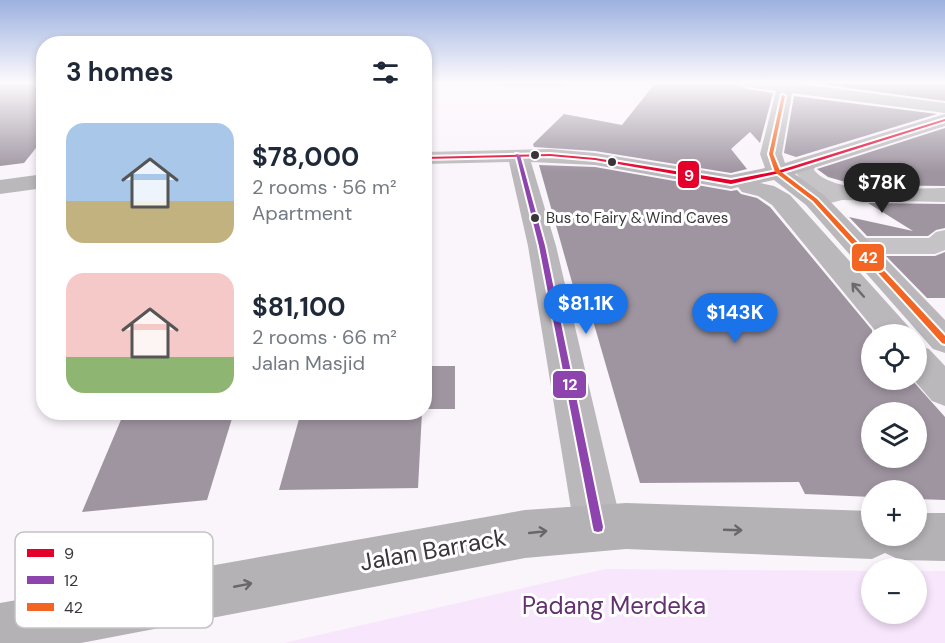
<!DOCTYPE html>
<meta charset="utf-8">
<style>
body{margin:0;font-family:"DM Sans",sans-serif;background:#f6f6f7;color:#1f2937;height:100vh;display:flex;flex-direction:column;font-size:22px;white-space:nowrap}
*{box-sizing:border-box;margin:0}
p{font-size:20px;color:#747a83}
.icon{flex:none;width:33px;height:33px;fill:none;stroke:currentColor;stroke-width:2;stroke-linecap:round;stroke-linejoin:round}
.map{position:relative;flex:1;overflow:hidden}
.details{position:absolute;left:36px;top:36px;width:396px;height:384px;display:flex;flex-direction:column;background:#fff;border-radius:24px;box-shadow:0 3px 9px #0003}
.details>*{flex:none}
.tools{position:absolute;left:861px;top:324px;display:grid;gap:12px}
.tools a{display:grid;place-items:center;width:66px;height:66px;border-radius:50%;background:#fff;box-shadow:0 3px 9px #0003;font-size:30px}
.price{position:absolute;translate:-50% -51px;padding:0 14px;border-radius:21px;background:#1a73e8;color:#fff;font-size:20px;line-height:39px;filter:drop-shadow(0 2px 3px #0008)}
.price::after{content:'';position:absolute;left:50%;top:36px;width:18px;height:14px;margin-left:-9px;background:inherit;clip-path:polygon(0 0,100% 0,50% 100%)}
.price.active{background:#222;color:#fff}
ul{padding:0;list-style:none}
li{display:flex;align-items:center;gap:18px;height:150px;padding:0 30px}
li span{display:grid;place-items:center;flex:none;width:168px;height:120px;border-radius:18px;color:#555}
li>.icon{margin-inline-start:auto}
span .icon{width:72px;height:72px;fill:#fffc;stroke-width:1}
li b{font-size:26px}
h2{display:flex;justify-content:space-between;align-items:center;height:72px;padding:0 30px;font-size:26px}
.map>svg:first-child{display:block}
.green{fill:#f8e6fc}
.building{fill:#9f95a1;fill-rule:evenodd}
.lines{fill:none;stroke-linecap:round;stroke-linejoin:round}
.minor{fill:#c5c3c5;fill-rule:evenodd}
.secondary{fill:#bbb8bc;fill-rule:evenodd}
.primary{fill:#b4b2b5;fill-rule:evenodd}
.bus-1-casing{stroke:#fff;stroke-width:4}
.bus-2-casing{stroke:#fff;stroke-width:4}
.bus-3-casing{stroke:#fff;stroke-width:4}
.bus-1{fill:#e4002b;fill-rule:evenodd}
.bus-2{fill:#8e44ad;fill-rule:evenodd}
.bus-3{fill:#f26522;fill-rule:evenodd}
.oneway{stroke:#6d696e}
.oneway2{stroke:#6a676b}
.bus-dot{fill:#39353a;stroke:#fff;stroke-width:2}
.labels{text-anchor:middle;stroke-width:6;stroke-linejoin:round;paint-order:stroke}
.far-bus-label{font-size:15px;fill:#39353a;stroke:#fff;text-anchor:start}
.near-street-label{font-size:24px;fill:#39353a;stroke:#fff}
.near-park-label{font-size:24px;fill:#63316f;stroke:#fff}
.key{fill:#fff;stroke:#c4c2c4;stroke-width:1.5}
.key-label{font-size:16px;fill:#39353a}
.line-badge{stroke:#fff;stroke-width:2}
.badge-label{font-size:16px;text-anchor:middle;font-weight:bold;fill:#fff}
</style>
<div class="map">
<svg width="945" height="643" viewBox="0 0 945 643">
<rect width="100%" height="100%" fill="#faf4fb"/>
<!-- green -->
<polygon class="green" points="606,569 871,571 872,614 916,614 917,571 945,571 945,643 284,643"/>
<!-- building -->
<g class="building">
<polygon points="0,82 44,82 44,138 24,163 0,166"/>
<polygon points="656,82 737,82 747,89 773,93 760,143 750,132 731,149 747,169 731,173 595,151 534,147 533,144 564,114 622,125"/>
<polygon points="805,82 935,82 945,84 945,101"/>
<polygon points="794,96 937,114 796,157 784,153"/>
<polygon points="945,128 945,186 856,185 828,177 817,169"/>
<path d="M539 165 595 167 731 191 737 190 741 194 757 198 770 207 872 330V380H912L945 417V500L916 499V490H872V497L805 494 799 482 640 483 585 293H575ZM872 411 916 412V458H872Z"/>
<polygon points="868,203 945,204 945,228 936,230 928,236 867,236 849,217 913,231"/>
<polygon points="945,252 945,298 927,298 886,256 935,256"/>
<rect x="424" y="366" width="31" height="43"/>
<polygon points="151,412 234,412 207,500 82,512 123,415"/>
<polygon points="301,412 422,412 418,488 279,490"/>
</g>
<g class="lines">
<!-- minor -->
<g class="minor">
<path d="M806 157 813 159 816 163 814 170C834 196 913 188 945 188V202L842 200 815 207 807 205 804 200 807 195 820 192 805 185 794 170 799 159Z"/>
<polygon points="945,230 945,250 935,254 857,254 848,251 844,246 848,241 857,238 929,238 936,232"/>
</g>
<!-- secondary -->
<g class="secondary">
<polygon points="497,82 569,82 561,87 505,87"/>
<polygon points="739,82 786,82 945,103 945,113 792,93 782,154 785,163 945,114 945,126 795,174 824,195 945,320 945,353 933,349 806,205 774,180 760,183 774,186 790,195 908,326 913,334 878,334 772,205 758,196 742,192 738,187 731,189 595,165 531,162 556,246 622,527 615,543 598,550 581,543 574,527 528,246 509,162 424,164 424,152 550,149 595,153 731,175 765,168 760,154 776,91 747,87"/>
<polygon points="44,174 44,188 0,194 0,180"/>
<polygon points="916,345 929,349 945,366 945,406 932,401 914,380 916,380"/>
</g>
<!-- primary -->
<polygon class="primary" points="626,503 872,511 872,536 916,536 916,513 945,513 945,561 900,560 885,553 872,559 626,549 525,558 81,643 0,643 0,603 525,510"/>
<!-- bus-1 casing -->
<g class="bus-1-casing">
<polygon id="bus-1" points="945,119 945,121 780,173 731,184 595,160 550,156 424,159 424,157 550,154 595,158 731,180 777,171"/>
</g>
<!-- bus-2 casing -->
<g class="bus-2-casing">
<polygon id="bus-2" points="516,154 520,155 545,246 603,527 602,531 598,532 594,531 593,527 539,246"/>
</g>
<!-- bus-3 casing -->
<g class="bus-3-casing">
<polygon id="bus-3" points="782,95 785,96 773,154 780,171 817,199 945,336 945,344 942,343 813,201 775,172 769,154"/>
</g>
<!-- bus-1 -->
<use href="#bus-1" class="bus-1"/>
<!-- bus-2 -->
<use href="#bus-2" class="bus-2"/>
<!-- bus-3 -->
<use href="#bus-3" class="bus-3"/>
</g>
<!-- one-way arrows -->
<defs><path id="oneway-shaft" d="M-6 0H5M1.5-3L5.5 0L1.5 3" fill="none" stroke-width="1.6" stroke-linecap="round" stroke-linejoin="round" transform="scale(1.5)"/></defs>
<use class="oneway" href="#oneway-shaft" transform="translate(858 290) rotate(-131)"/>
<g class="oneway2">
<use href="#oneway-shaft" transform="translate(733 530) rotate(2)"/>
<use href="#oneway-shaft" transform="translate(538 532) rotate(-6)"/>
<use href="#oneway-shaft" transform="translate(243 585) rotate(-11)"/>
</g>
<!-- sky -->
<linearGradient id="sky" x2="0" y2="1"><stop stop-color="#9cb1df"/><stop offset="0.48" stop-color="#fdfafd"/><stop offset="1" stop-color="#fdfafd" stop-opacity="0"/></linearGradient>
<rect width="945" height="172" fill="url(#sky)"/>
<!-- markers -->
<g class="bus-dot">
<circle cx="535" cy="155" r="5"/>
<circle cx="612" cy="162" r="5"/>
<circle cx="535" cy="218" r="5"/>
</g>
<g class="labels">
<!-- far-bus labels -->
<g class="far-bus-label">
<text x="546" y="223">Bus to Fairy &amp; Wind Caves</text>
</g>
<!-- near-street labels -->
<g class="near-street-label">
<text transform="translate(433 550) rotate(-10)" y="8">Jalan Barrack</text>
</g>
<!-- near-park labels -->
<g class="near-park-label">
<text x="614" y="614">Padang Merdeka</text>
</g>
</g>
<!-- legend -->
<rect x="15" y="532" width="198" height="96" rx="9" class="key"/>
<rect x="27" y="549" width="27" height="8" fill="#e4002b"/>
<rect x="27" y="576" width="27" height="8" fill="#8e44ad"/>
<rect x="27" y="603" width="27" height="8" fill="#f26522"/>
<g class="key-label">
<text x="64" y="559">9</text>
<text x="64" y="586">12</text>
<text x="64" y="613">42</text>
</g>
<g class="line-badge">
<rect x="677" y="160" width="23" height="29" rx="6" fill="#e4002b"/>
<rect x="851" y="243" width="34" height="29" rx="6" fill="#f26522"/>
<rect x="552" y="370" width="35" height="29" rx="6" fill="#8e44ad"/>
</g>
<g class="badge-label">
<text x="689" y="181">9</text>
<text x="868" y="263">42</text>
<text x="570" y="390">12</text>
</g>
</svg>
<div class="tools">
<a><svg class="icon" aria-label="locate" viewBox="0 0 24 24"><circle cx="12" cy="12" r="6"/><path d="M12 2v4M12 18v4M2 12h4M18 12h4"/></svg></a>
<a><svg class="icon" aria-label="layers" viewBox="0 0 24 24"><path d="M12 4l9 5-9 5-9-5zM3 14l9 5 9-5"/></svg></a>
<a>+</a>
<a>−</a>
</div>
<b class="price active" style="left:882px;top:214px">$78K</b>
<b class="price" style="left:586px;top:335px">$81.1K</b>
<b class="price" style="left:735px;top:344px">$143K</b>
<section class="details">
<h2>3 homes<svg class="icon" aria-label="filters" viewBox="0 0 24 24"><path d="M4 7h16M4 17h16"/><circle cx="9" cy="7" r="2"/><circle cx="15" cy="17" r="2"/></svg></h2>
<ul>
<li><span style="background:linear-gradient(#a9c7e8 65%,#c2b280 0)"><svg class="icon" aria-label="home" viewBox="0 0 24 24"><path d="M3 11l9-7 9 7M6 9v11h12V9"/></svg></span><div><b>$78,000</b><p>2 rooms · 56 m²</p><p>Apartment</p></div></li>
<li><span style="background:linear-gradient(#f6c9c9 70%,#8fb573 0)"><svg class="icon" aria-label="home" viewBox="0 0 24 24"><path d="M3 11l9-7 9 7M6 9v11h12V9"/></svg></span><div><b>$81,100</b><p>2 rooms · 66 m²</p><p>Jalan Masjid</p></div></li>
</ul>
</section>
</div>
